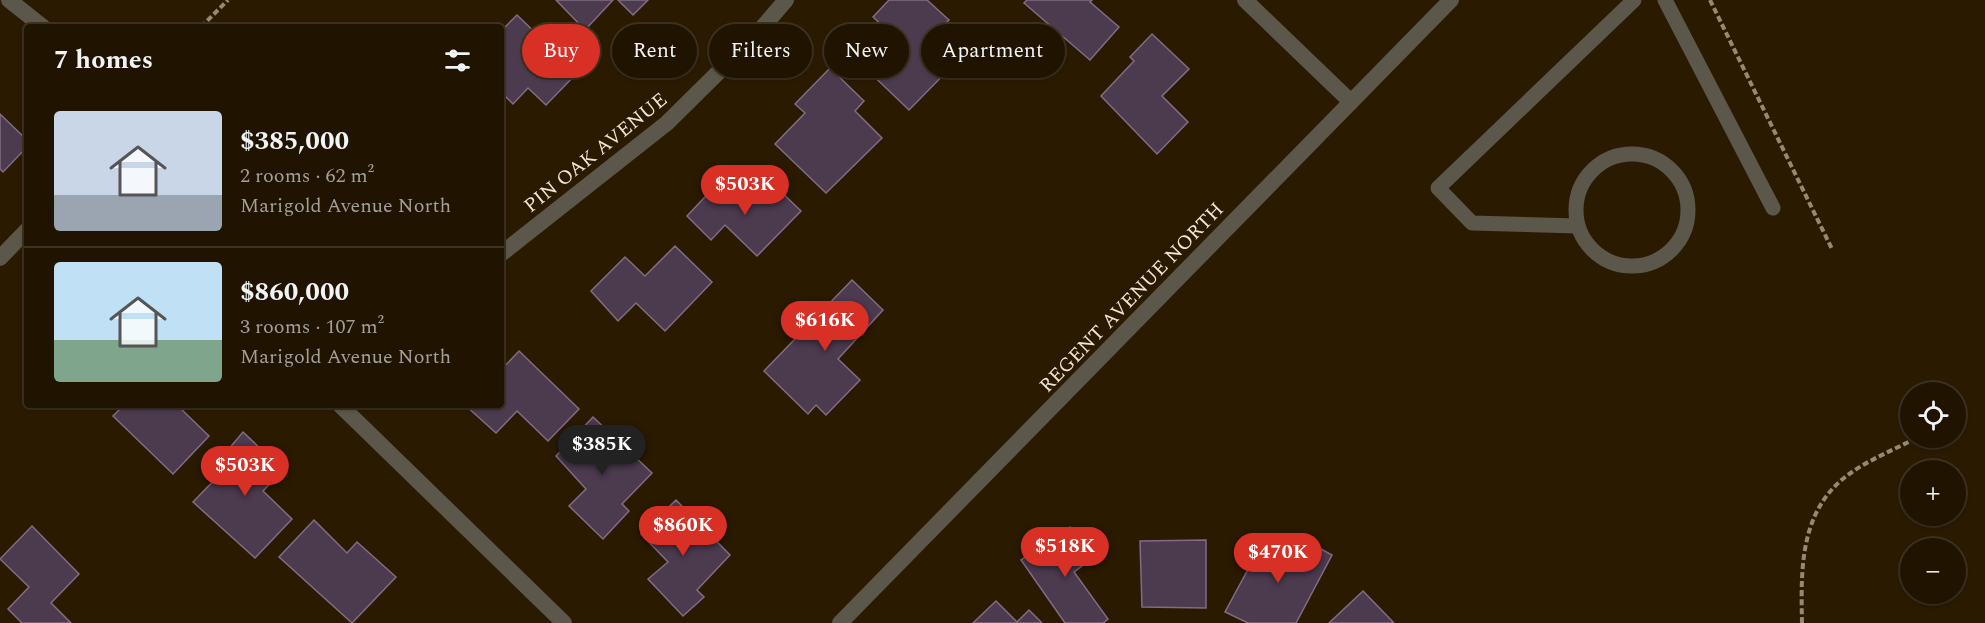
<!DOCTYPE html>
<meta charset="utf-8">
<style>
body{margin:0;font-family:Spectral,serif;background:#281d0a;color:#f1f3f6;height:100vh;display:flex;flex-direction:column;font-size:22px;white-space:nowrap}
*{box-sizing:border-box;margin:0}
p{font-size:20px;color:#a29e99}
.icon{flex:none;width:33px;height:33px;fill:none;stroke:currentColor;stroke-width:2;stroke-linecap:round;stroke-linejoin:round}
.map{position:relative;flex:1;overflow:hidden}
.drawer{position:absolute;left:24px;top:24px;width:480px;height:384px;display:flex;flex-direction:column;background:#201400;border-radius:6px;box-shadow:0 2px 4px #0004,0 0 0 2px #3d3322}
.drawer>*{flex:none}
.hud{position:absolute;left:522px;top:24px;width:570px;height:54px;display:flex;gap:12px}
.buttons{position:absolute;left:1900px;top:382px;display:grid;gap:12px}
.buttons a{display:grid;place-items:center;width:66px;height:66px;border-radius:50%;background:#201400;box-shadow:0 2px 4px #0004,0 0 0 2px #3d3322;font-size:30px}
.price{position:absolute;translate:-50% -51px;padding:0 14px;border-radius:21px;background:#d93025;color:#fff;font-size:20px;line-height:39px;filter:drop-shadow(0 2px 3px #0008)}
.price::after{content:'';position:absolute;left:50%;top:36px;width:18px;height:14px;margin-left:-9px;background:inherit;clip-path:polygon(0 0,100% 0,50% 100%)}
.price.selected{background:#222;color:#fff}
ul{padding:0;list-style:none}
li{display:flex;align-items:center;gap:18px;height:150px;padding:0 30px}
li+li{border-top:2px solid #3d3322}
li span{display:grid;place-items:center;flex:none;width:168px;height:120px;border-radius:6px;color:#555}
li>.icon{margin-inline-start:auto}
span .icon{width:72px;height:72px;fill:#fffc;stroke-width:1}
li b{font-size:26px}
h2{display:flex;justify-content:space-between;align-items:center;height:72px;padding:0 30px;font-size:26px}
.chip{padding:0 21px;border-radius:27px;background:#201400;box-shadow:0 2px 4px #0004,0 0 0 2px #3d3322;font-size:21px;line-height:54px}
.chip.selected{background:#d93025;color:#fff}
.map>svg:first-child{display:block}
.building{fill:#4c3a4f;stroke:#836b86;stroke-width:1.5}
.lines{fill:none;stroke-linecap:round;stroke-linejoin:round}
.path{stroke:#968974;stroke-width:4;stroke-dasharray:6 3;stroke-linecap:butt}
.service{stroke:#5b574a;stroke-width:15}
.minor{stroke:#5b574a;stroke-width:16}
.tertiary{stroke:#5b574a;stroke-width:16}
.labels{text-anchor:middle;stroke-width:4.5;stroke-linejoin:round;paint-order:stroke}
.street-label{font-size:20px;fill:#f0e5d5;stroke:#2a1a00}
</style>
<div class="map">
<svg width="1985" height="623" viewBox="0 0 1985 623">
<rect width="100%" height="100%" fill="#2a1a00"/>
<!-- building -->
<g class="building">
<polygon points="556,0 613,0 585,30"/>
<polygon points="618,0 648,0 633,15"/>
<polygon points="889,0 927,0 949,20 933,36 958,60 909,110 861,64 889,32 873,17"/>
<polygon points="1027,0 1092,0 1090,2 1119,27 1090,60 1024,3"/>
<polygon points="517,15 577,73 546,105 528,88 513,104 506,97 501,101 501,31"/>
<polygon points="1152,34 1189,69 1162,96 1188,122 1157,154 1101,96 1134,61 1130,57"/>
<polygon points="830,68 864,101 855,111 882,138 826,193 775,144 805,113 795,104"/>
<polygon points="0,114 27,140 27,147 3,172 0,169"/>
<polygon points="720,181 735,195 740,189 755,203 773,184 801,211 757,256 725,225 711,240 687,216"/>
<polygon points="675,246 712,282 665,331 636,303 618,321 591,291 625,257 645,276"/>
<polygon points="852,280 883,310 838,359 860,380 826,415 816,405 808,414 764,371"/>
<polygon points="519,351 579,409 548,441 517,411 496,433 465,405 501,405 501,370"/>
<polygon points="124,405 182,405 180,408 209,436 173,474 113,416"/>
<polygon points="593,417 652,473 622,504 629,511 603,539 569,506 586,489 556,456"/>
<polygon points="243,432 283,470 263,491 292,519 255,558 193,502 224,470 217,463"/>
<polygon points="676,500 730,555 697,590 704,597 683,616 648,579 668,562 641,534"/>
<polygon points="314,520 347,553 357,542 396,577 352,623 279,557"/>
<polygon points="32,526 79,574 51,603 71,623 22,623 8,609 29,587 0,559"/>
<polygon points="1070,527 1092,559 1074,572 1108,619 1103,623 1065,623 1021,560"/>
<polygon points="1265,538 1295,556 1303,539 1332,555 1296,623 1248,623 1225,612"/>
<polygon points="1206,540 1206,608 1142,607 1140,541"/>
<polygon points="1363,591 1394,623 1329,623"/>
<polygon points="996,601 1017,622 1029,610 1042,623 973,623"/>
</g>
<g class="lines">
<!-- path -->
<g class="path">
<polyline points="1710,0 1832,249"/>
<polyline points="201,27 228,0"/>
<path d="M1802 623C1801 573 1799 514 1844 478 1865 461 1892 451 1916 438"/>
</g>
<!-- service -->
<g class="service">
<polyline points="1665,0 1773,208"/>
<circle cx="1632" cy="210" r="56"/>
<polyline points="1578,226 1472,223 1438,188 1634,0"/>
</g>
<!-- minor -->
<g class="minor">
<polyline points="9,0 43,27"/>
<polyline points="1245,0 1351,102"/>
<polyline points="501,254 667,123 755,36 786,0"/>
<polyline points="0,258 27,230"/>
<polyline points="340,405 564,623"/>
</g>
<!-- tertiary -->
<polyline class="tertiary" points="840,623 1451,0"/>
</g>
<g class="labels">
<!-- street labels -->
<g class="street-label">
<text transform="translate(595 152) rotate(-39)" y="7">PIN OAK AVENUE</text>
<text transform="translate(1131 297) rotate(-46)" y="7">REGENT AVENUE NORTH</text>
</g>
</g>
</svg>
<div class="buttons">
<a><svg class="icon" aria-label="locate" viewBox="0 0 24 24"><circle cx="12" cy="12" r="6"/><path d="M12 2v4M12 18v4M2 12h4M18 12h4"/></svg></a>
<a>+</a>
<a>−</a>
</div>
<b class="price" style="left:745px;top:216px">$503K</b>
<b class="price" style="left:825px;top:352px">$616K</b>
<b class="price selected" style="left:602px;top:476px">$385K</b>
<b class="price" style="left:245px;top:497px">$503K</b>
<b class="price" style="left:683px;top:557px">$860K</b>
<b class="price" style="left:1065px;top:578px">$518K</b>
<b class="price" style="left:1278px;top:584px">$470K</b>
<div class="hud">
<a class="chip selected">Buy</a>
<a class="chip">Rent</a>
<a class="chip">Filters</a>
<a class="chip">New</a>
<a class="chip">Apartment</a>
</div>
<section class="drawer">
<h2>7 homes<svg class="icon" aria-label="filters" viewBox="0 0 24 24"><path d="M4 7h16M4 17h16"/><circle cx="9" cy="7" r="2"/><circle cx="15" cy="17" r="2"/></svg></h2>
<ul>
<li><span style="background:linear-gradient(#c9d6e8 70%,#9aa5b1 0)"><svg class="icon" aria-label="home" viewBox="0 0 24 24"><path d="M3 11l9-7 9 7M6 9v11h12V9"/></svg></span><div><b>$385,000</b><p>2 rooms · 62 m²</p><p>Marigold Avenue North</p></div></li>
<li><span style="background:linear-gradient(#bfe0f5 65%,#7fa58c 0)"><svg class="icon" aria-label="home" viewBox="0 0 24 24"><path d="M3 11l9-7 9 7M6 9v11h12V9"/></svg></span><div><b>$860,000</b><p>3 rooms · 107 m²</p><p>Marigold Avenue North</p></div></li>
</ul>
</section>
</div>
